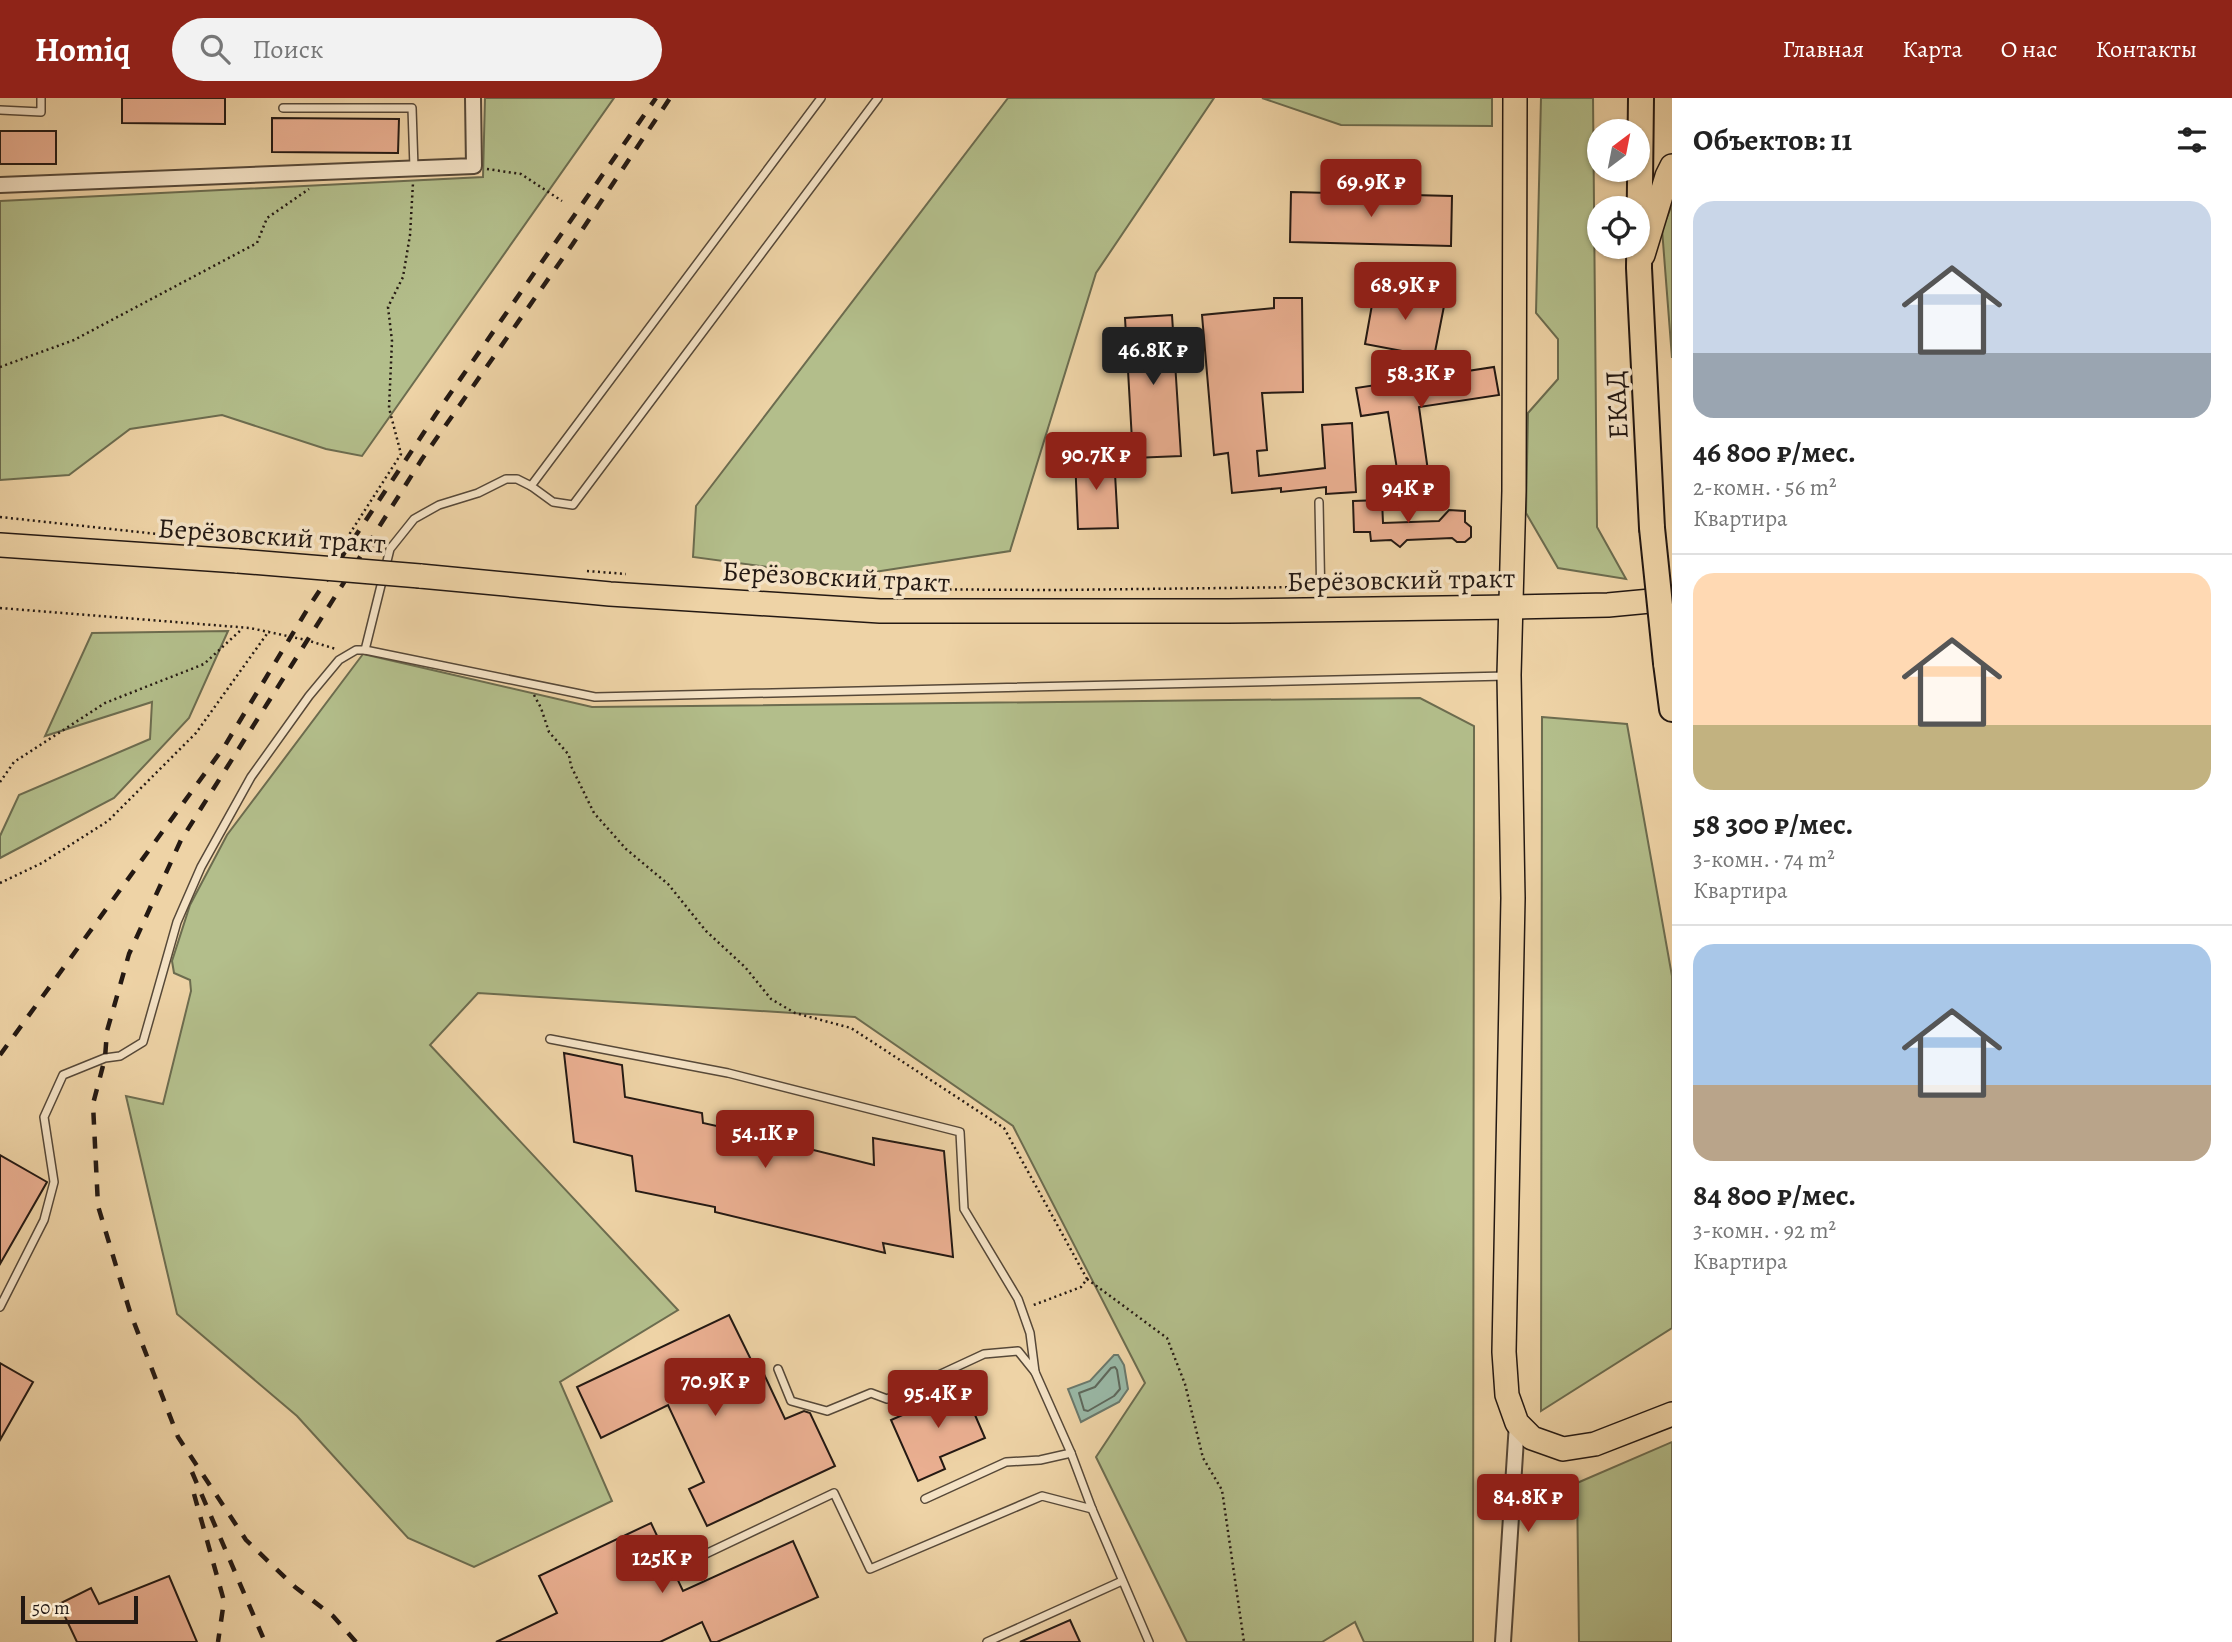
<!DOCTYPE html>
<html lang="ru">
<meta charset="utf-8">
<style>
body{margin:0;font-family:Alegreya,serif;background:#f2f2f2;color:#222;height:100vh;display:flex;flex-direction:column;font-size:26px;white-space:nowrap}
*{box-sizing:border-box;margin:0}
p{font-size:23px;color:#767676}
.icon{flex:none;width:38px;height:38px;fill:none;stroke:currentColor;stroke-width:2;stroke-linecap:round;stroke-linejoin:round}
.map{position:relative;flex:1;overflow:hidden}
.sheet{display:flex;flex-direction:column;background:#fff;width:560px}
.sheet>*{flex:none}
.needle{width:46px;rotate:32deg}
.controls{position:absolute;left:1587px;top:21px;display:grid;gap:14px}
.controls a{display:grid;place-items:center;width:63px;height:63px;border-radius:50%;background:#fff;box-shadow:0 2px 5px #0004;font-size:35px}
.scale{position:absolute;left:21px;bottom:18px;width:117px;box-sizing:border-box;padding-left:7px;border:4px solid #241913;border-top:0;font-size:19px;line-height:24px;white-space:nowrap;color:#241913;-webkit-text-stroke:5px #f4e2c5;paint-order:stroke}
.price{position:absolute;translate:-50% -60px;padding:0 16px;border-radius:7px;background:#8f2418;color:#fff;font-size:23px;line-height:46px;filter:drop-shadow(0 2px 4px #0008)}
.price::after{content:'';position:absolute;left:50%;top:42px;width:21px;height:16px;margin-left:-10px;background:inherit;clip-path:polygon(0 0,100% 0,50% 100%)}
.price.active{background:#222;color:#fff}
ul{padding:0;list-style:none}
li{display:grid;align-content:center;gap:14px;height:371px;padding:0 21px}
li+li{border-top:2px solid #e0e0e0}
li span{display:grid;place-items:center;height:217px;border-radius:21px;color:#555}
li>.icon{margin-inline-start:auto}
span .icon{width:126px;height:126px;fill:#fffc;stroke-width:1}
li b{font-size:30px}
h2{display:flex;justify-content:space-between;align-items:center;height:84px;padding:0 21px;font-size:30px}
header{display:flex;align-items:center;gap:42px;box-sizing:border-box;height:98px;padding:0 35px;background:#8f2418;color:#fff}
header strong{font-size:33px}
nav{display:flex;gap:38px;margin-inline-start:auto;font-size:24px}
.search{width:490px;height:63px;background:#f2f2f2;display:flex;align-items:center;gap:18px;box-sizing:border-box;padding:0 24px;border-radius:38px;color:#767676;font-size:26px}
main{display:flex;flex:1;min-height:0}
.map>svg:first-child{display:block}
.green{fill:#b3be8b;stroke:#6c6c4f;stroke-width:2}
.water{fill:#99b8a6;stroke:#6a786b;stroke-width:2}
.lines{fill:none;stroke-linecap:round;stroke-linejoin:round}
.shore{stroke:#5e685c;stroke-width:2}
.building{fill:#eaaf91;stroke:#241913;stroke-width:2}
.service-casing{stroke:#564838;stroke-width:10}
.minor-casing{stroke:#564838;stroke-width:18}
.primary-casing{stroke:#241913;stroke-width:26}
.trunk-casing{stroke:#241913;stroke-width:28}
.path{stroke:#241913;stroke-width:2.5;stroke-dasharray:2 3.5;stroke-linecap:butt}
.service{stroke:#f4e2c5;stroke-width:7}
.minor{stroke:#f4e2c5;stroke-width:14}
.primary{stroke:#eed3a6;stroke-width:23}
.trunk{stroke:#eed3a6;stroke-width:24}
.rail{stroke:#241913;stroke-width:4.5;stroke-dasharray:12 12;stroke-linecap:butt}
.primary-bridge-casing{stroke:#241913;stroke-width:26;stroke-linecap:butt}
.trunk-bridge-casing{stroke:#241913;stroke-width:28;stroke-linecap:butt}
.primary-bridge{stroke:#eed3a6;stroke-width:23}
.trunk-bridge{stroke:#eed3a6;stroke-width:24}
.labels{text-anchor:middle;stroke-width:7;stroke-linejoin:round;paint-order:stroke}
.street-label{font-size:28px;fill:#241913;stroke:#f4e2c5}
</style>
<header>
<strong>Homiq</strong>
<div class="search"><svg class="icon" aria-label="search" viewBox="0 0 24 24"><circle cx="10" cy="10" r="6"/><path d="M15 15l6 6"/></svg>Поиск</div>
<nav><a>Главная</a><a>Карта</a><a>О нас</a><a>Контакты</a></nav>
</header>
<main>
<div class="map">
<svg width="1672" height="1544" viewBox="0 0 1672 1544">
<rect width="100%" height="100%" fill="#eed3a6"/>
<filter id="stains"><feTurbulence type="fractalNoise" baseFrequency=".00286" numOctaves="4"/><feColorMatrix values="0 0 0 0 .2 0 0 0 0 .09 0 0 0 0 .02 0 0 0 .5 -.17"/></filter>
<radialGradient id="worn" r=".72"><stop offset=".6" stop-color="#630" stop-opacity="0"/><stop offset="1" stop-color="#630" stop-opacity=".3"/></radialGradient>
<!-- green -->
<g class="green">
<polygon points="485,0 614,0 362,358 326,351 222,317 130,331 69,377 0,382 0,103 483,79"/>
<polygon points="1008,0 1214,0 1096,175 1010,453 842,479 693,459 696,408"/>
<polygon points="1262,0 1492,0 1492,28 1341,27"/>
<polygon points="1541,0 1593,0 1597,429 1626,481 1558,470 1526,415 1528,315 1558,281 1558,241 1536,215"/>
<polygon points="1672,107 1672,260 1662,131"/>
<polygon points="228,533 189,620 114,700 0,760 0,738 19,697 150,641 152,604 45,638 92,535"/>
<polygon points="363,556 592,609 1420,600 1474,628 1473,1544 1364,1544 1355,1524 1322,1544 1187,1544 1096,1359 1145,1285 1013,1028 855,919 478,895 430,947 678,1212 560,1284 612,1403 474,1469 408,1440 297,1318 177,1216 126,998 163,1006 191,893 190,882 174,875 172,863 190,807 227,737"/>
<polygon points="1542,619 1627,626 1672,878 1672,1230 1541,1313"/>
<polygon points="1672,1344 1672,1544 1579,1544 1577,1385"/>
</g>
<!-- water -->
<polygon class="water" points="1114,1257 1118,1257 1124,1267 1128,1291 1119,1304 1081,1324 1068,1291 1090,1283"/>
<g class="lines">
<!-- shore -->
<polygon class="shore" points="1115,1269 1117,1272 1120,1291 1114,1298 1088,1313 1084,1312 1079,1295 1095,1289 1111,1270"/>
</g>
<!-- building -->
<g class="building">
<polygon points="122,0 225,0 225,26 122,25"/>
<polygon points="272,20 399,21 398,55 272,54"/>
<rect x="0" y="33" width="56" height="33"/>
<polygon points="1291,94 1452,98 1451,148 1290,144"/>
<polygon points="1375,190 1445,203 1434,259 1365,246"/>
<polygon points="1274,200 1302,200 1303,294 1262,295 1267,352 1257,353 1259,378 1325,370 1322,327 1352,325 1356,394 1326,396 1326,389 1281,394 1281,390 1232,395 1228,355 1214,357 1202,217 1274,210"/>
<polygon points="1172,217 1181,358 1133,360 1125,220"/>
<polygon points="1494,269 1499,297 1419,309 1429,380 1399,384 1388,314 1361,318 1356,290"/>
<polygon points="1114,357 1118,430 1078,431 1075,359"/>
<polygon points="1382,402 1383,425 1439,423 1449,412 1465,413 1465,424 1471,429 1471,439 1465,444 1457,444 1452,440 1407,442 1400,449 1391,442 1371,443 1370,434 1354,434 1353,403"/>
<polygon points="564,955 622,967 625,999 702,1015 703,1025 789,1044 789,1046 874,1067 873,1040 944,1053 953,1159 883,1145 885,1155 715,1114 715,1109 636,1093 632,1058 574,1044"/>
<polygon points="0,1057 47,1084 0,1166"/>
<polygon points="729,1217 758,1276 763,1274 785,1321 804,1313 810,1315 835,1368 707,1428 689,1391 704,1384 668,1307 601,1340 577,1289"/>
<polygon points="0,1265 33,1284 0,1342"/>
<polygon points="959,1280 985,1340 940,1359 945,1371 918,1383 891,1322 946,1298 942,1288"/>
<polygon points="651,1425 683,1493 793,1443 818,1499 717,1544 711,1544 702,1524 660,1544 496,1544 557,1515 539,1478"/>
<polygon points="169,1478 197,1544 77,1544 59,1506 91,1490 99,1506"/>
<polygon points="1070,1522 1080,1544 1020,1544"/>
</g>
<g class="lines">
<!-- service casing -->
<g class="service-casing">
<g id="service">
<polyline points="821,0 531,388 553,404 573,407 878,0"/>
<polyline points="283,10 412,10 414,70"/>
<polyline points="0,12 41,14 41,0"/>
<polyline points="1319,404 1321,507"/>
<polyline points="365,552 390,451 414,421 439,407 478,395 506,381 517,381 531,388"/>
<polyline points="550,941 728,975 960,1034 964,1111 1018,1201 1030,1235 1035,1274"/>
<polyline points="0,1209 44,1122 54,1084 44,1019 63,977 105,960 120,958 143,944 177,824 201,769 251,679 309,598 339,562 356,552 365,552 595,599 1506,578"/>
<polyline points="778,1271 791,1303 827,1313 871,1295 887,1301 984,1256 1018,1253 1035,1274 1071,1355"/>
<polyline points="925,1401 1006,1364 1040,1362 1071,1355 1092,1411 1149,1544"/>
<polyline points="695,1461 834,1395 870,1471 1042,1398 1092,1411"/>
<polyline points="987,1544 1122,1483"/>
</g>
</g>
<!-- minor casing -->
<g class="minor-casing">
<g id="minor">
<polyline points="0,87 474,68 473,0"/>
<polyline points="1503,1544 1517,1325"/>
</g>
</g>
<!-- primary casing -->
<g class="primary-casing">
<g id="primary">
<polyline points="1515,0 1514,393 1509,577 1513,800 1504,1254 1507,1297 1517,1325 1532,1340 1563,1351 1595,1346 1672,1316"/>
<polyline points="1643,157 1667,78 1672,68"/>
<polyline points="0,447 238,463"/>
<polyline points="420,478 610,496 880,513 1228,513 1511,509 1608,507 1672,501"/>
</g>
</g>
<!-- trunk casing -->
<g class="trunk-casing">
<g id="trunk">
<polyline points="1641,0 1639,170 1652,430"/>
<polyline points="1666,565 1672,611"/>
</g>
</g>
<!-- path -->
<g class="path">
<polyline points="487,71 521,76 562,103"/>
<polyline points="0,269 74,242 257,145 267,120 309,91"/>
<polyline points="0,419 185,439"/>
<polyline points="380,449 345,443 401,356 389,310 392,243 388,209 403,179 410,137 413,85"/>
<polyline points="587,473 626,476"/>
<polyline points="856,491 1057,492 1308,489"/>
<polyline points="0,510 250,530 306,542 336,551"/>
<polyline points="534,597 541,610 549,634 569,657 571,668 594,715 626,751 668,786 706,833 745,869 771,901 795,915 851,930 1004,1030 1087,1181 1081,1189 1031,1208"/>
<polyline points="0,684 14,664 105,605 204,566 242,531"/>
<polyline points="0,785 42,765 108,723 196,635 269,533"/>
<polyline points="1087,1181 1167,1240 1185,1286 1203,1360 1222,1392 1244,1544"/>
</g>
<!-- service -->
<use href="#service" class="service"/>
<!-- minor -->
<use href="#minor" class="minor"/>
<!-- primary -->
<use href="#primary" class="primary"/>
<!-- trunk -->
<use href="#trunk" class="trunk"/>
<!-- rail -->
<g class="rail">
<polyline points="0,957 224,649 310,507 436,316 656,0"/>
<polyline points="192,1374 265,1544"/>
<polyline points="194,1396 224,1503 218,1544"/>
<polyline points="356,1544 333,1518 295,1489 246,1442 178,1339 130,1214 98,1108 93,1006 105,960 107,933 129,856 181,742 422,361 572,147 670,0"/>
</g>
<!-- primary-bridge casing -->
<g class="primary-bridge-casing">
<polyline id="primary-bridge" points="238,463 420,478"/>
</g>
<!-- trunk-bridge casing -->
<g class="trunk-bridge-casing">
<polyline id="trunk-bridge" points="1652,430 1666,565"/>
</g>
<!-- primary-bridge -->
<use href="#primary-bridge" class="primary-bridge"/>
<!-- trunk-bridge -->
<use href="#trunk-bridge" class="trunk-bridge"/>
</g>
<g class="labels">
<!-- street labels -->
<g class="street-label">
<text transform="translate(1616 307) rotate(-93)" y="10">ЕКАД</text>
<text transform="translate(272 437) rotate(4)" y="10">Берёзовский тракт</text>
<text transform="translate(836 478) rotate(3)" y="10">Берёзовский тракт</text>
<text transform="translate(1401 481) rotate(-1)" y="10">Берёзовский тракт</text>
</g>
</g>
<rect width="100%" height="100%" filter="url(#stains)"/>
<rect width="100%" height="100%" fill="url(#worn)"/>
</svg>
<div class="controls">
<a><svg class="needle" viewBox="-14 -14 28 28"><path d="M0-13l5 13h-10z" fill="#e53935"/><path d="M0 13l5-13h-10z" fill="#767676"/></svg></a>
<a><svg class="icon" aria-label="locate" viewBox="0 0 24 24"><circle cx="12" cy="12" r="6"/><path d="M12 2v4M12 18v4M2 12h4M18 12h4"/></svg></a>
</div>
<div class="scale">50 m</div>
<b class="price" style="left:1371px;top:121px">69.9K ₽</b>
<b class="price" style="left:1405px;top:224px">68.9K ₽</b>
<b class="price active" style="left:1153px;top:289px">46.8K ₽</b>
<b class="price" style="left:1421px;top:312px">58.3K ₽</b>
<b class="price" style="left:1096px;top:394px">90.7K ₽</b>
<b class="price" style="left:1408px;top:427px">94K ₽</b>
<b class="price" style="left:765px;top:1072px">54.1K ₽</b>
<b class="price" style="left:715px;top:1320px">70.9K ₽</b>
<b class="price" style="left:938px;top:1332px">95.4K ₽</b>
<b class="price" style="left:1528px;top:1436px">84.8K ₽</b>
<b class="price" style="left:662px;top:1497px">125K ₽</b>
</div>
<section class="sheet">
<h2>Объектов: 11<svg class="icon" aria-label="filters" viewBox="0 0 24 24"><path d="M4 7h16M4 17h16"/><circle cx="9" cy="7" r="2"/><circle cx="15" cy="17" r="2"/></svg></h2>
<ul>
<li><span style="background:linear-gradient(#c9d6e8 70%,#9aa5b1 0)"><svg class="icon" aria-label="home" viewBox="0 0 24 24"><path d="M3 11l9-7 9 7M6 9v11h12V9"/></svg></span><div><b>46 800 ₽/мес.</b><p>2-комн. · 56 m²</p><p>Квартира</p></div></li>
<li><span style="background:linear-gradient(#ffd9b3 70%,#c2b280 0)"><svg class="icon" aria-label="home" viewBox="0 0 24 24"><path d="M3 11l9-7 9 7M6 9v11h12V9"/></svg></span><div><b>58 300 ₽/мес.</b><p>3-комн. · 74 m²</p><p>Квартира</p></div></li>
<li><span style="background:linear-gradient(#a9c7e8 65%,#b9a48a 0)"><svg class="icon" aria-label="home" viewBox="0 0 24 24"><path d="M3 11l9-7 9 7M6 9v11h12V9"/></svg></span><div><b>84 800 ₽/мес.</b><p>3-комн. · 92 m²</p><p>Квартира</p></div></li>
</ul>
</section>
</main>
